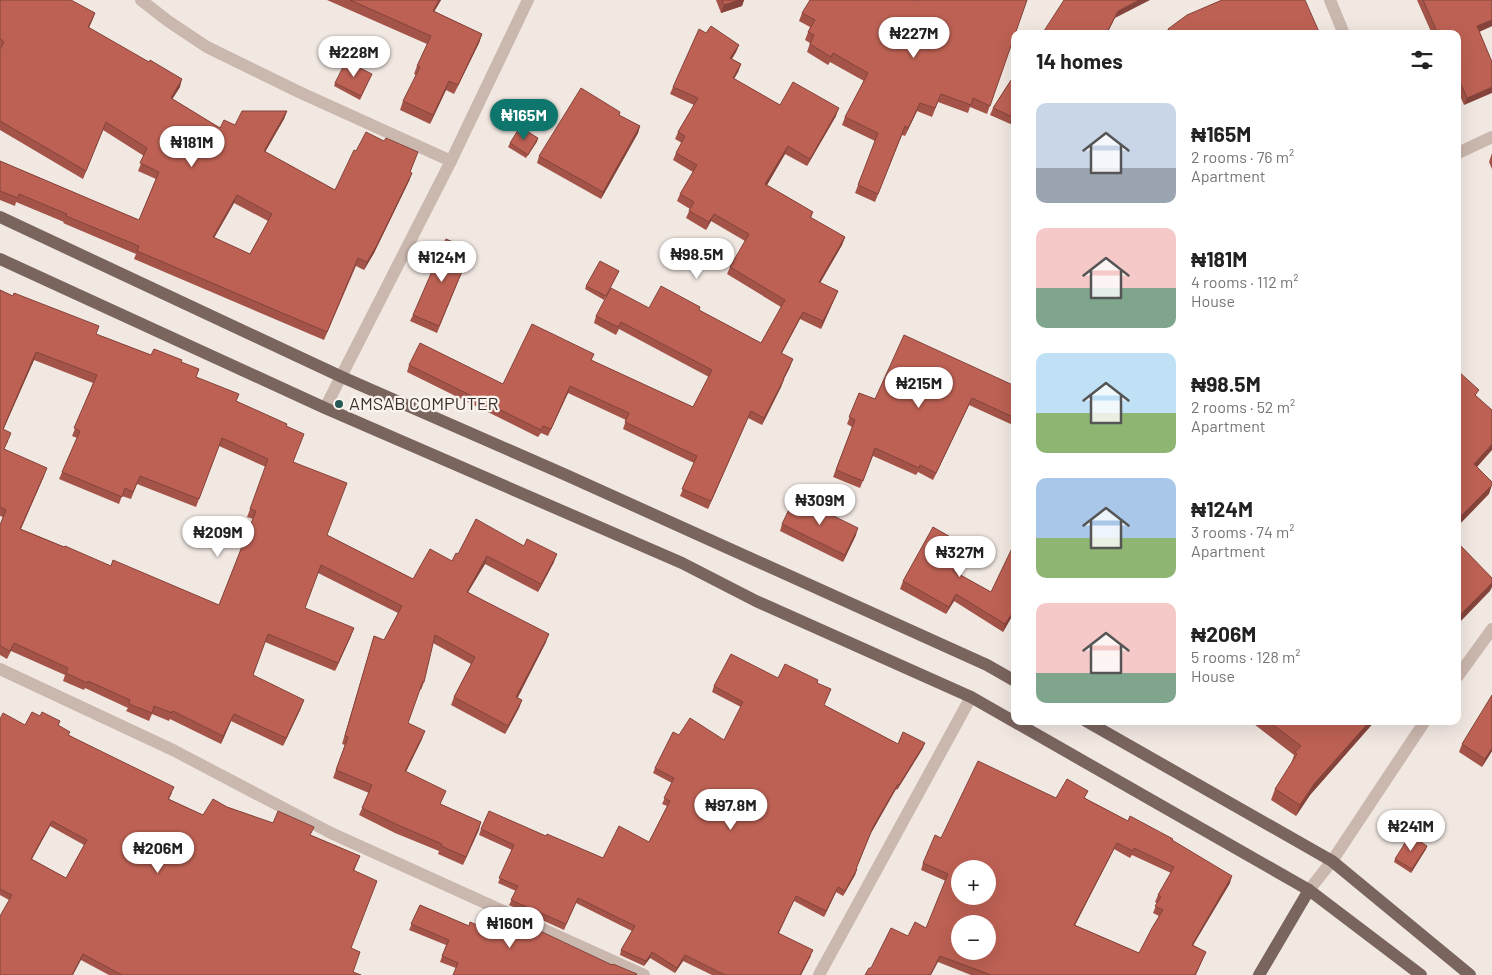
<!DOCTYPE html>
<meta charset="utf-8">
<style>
body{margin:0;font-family:Barlow,sans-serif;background:#f6f6f6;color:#222;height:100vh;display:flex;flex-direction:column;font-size:19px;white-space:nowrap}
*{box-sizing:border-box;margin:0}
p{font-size:16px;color:#767676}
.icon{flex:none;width:28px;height:28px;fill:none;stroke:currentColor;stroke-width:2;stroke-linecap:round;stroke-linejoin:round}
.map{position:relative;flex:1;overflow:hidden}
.panel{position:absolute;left:1011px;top:30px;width:450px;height:695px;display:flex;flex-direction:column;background:#fff;border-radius:10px;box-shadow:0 5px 20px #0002}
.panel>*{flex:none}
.tools{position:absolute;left:951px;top:860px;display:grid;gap:10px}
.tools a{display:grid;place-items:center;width:45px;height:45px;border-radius:50%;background:#fff;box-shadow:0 5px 20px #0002;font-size:25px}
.price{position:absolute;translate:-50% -42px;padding:0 11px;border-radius:18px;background:#fff;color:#222;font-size:16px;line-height:32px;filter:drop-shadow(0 1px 2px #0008)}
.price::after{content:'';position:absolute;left:50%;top:30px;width:15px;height:11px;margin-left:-8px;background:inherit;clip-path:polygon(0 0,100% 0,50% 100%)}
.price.active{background:#0f766e;color:#fff}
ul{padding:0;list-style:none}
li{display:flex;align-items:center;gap:15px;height:125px;padding:0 25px}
li span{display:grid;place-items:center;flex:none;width:140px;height:100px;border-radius:10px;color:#555}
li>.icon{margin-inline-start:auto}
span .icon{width:60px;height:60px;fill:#fffc;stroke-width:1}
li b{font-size:21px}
h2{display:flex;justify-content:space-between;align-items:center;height:60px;padding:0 25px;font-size:21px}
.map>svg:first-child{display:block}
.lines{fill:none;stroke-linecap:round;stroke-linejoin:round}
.minor{stroke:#cab7ae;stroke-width:12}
.major{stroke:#7a645e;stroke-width:12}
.wall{fill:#a35348;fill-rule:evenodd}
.shaded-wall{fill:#84443b}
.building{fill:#bd6154;stroke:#84443b;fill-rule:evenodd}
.poi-dot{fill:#245855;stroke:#faf3ee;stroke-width:2}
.labels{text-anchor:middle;stroke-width:4.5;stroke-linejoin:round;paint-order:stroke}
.poi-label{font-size:18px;fill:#392e2c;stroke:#faf3ee;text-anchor:start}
</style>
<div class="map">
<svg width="1492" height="975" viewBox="0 0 1492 975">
<rect width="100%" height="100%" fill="#f2e8e2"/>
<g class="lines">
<!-- minor -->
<g class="minor">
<polyline points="141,0 168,21 207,47 299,92 451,161"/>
<polyline points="1330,0 1344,34"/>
<polyline points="1458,153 1492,137"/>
<polyline points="325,408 451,161 528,0"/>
<polyline points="0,669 173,750 331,833 644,975"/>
<polyline points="1458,676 1492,629"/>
<polyline points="1309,890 1332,861 1425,721"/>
<polyline points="819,975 971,697"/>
</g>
<!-- major -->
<g class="major">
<polyline points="0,217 342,377 566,475 987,665 1015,681"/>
<polyline points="0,259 325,408 682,563 756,601 971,697 1309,890 1421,975"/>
<polyline points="1086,721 1332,861 1470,975"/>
<polyline points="1259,975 1309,890"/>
</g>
</g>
<!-- wall -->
<g class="wall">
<path d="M0 0 95 13 89 28 180 87 172 99 220 128 235 125 287 111 284 119 265 152 335 190 356 151 415 160 410 172 412 173 409 181 374 253 364 270 356 266 324 340 134 259 136 254 63 223 64 222 16 202 15 206 0 200V161L139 220 156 179 138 171 144 156 103 130 83 179 0 130ZM234 203 268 221 250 254 214 238Z"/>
<polygon points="327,0 441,0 434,11 482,34 479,43 454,94 446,90 430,124 400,110 403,101 416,75 414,74 417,66 427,44"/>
<polygon points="716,0 744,0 742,6 721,13"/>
<polygon points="1027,0 987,114 970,107 968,113 938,102 932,117 917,111 905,136 902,135 875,202 855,193 875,141 842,125 845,117 864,81 830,62 828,65 807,52 810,43 805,40 810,27 799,21 802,13 915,1"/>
<polygon points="1417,0 1492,0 1492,26 1479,32 1492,62 1464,105 1458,91 1458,34 1432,34"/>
<polygon points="1168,29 1320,34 1166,34"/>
<polygon points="706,33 739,45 736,52 732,59 741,64 738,72 734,79 780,105 836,116 807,166 785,154 767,185 813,212 811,218 845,237 842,245 820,283 838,291 821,329 800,319 782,353 790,367 784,379 781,387 762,425 748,418 708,509 680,496 694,463 623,429 626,420 568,393 548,436 541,433 538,437 407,372 409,365 503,384 594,354 591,360 693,407 709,377 619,329 616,335 594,323 596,316 649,308 699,310 761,343 781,307 727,274 730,267 745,241 711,221 706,230 686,218 690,209 677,201 680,194 693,172 673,160 676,153 682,143 675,139 678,132 694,105 670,94 673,87"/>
<polygon points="372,74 360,100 334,86 335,83"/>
<polygon points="1015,74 1015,126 990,115 993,108"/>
<polygon points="620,112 619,115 640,126 638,133 601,199 537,163 539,156"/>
<polygon points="538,138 537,142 526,158 508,147 510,143"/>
<polygon points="1492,153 1492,169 1489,162"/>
<polygon points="471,250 437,333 410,321 413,315"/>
<polygon points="619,271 604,300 585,289 586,286"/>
<path d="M0 290 96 334 151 355 181 362 196 377 236 401 286 426 293 462 327 535 413 579 452 561 458 554 524 546 554 562 538 592 485 564 468 592 546 642 517 698 522 700 519 708 505 734 451 705 454 697 471 664 433 643 424 682 421 690 420 689 408 723 422 739 406 772 441 804 481 822 463 865 438 854 439 851 395 833 359 815 369 793 333 778 345 745 342 744 374 636 384 640 398 613 318 573 305 608 351 636 335 671 265 642 253 675 301 708 283 746 231 721 221 744 170 719 169 721 152 714 149 721 126 711 128 708 85 688 84 690 63 681 65 675 11 651 7 659 0 655V525L3 517 0 516ZM34 360 93 383 72 436 77 438 59 479 119 504 122 496 131 499 137 484 196 507 219 446 266 467 247 517 253 519 219 605 111 566 21 529 44 476 4 449 8 441 3 430Z"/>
<polygon points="1015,386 1015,426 969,405 933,480 918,472 916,475 873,456 860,488 833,477 852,427 847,424 859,393 875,399"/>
<polygon points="782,524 856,535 843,562 780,531"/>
<polygon points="964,553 954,571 991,592 1015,611 1003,632 954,601 946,614 900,589 903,581"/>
<polygon points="778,678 817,683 831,689 824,705 898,744 923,748 897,790 896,789 871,833 856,869 857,869 855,875 843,896 836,892 824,917 794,901 779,933 811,956 801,975 712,975 683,961 675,973 650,958 644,966 620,955 621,950 632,931 576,903 564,930 509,905 516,891 498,883 512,850 479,835 481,829 546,836 603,858 649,842 667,806 662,804 672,783 653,773 655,768 679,735 724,740 741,707 712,692 714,686"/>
<path d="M40 716 60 721 58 726 69 735 172 793 169 799 203 815 227 807 273 823 311 835 360 856 354 871 351 948 353 972 361 975H109L81 960 9 900 0 895V719L25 725ZM50 826 84 845 66 878 32 859Z"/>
<polygon points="1250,721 1375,721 1310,795 1296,816 1271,800 1275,789 1291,764 1294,755"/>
<polygon points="1462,744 1492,751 1482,767 1459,752"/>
<path d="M1056 798H1085L1128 821 1172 840 1230 883 1193 945 1206 952 1196 975H971L938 962 871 968 908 936 926 928 946 881 921 870 923 863 941 838ZM1114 849 1130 858 1132 855 1171 873 1158 895 1155 902 1157 903 1153 913 1159 916 1139 953 1075 925Z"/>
<polygon points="1427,846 1426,849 1411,873 1394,862 1395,859"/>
<polygon points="420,905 469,926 494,932 612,965 456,968 440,962 446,945 409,930"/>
</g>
<!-- shaded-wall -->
<g class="shaded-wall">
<polygon points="439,0 441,0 430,19 433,11"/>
<polygon points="739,0 744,0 742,6 721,13 724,5"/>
<polygon points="1139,0 1150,0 1115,18 1107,34 1106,34 1118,11"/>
<polygon points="95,13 92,21 85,35 88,27"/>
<polygon points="1492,20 1492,26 1474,34 1477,26"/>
<polygon points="482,34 479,43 454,94 458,85"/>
<polygon points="739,45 736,52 727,66 730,58"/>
<polygon points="741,64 738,72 730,85 733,78"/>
<polygon points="182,79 180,87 168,106 171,98"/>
<polygon points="449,81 446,90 430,124 433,115"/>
<polygon points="1492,87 1492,93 1464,105 1467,98"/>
<polygon points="920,103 917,111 905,136 908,128"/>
<polygon points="839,108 836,116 807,166 810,159"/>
<polygon points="287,111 284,119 261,159 264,151"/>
<polygon points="640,126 638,133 601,199 603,192"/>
<polygon points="788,146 785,154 763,192 765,184"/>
<polygon points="412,173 409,181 374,253 364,270 367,262"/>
<polygon points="237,195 234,203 210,245 213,237"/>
<polygon points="714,214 711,221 706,230 709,222"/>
<polygon points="845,237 842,245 816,290 819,282"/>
<polygon points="838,291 835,298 821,329 823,321"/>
<polygon points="803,312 800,319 778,360 781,353"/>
<polygon points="36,352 34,360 0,437 3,429"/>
<polygon points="793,359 790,367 780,386 783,379"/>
<polygon points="784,379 781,387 762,425 764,418"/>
<polygon points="570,386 568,393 548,436 551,429"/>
<polygon points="972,398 969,405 933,480 936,473"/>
<polygon points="751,411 748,418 708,509 711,501"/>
<polygon points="1492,444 1492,450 1470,475 1474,464"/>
<polygon points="47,468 44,476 17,537 20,529"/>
<polygon points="1492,485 1489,494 1458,526 1458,519"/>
<polygon points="858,528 856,535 843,562 845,555"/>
<polygon points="966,546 964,553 950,578 953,571"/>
<polygon points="557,554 554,562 538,592 541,584"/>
<polygon points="487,556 485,564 464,599 467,592"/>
<polygon points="1492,583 1492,587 1490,591 1458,624 1458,617"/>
<polygon points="956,594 954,601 946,614 949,607"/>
<polygon points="1015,609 1015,611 1003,632 1005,624"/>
<polygon points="354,628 351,636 335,671 338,663"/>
<polygon points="549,634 546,642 514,705 516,697"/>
<polygon points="304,700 301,708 283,746 286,738"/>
<polygon points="522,700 519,708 505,734 508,726"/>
<polygon points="234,714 231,721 221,744 223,736"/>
<polygon points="1370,721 1375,721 1310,795 1296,816 1300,805 1314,784"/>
<polygon points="425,731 422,739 402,779 405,771"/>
<polygon points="925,743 923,748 897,790 899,785"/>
<polygon points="1492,748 1492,751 1482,767 1485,759"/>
<polygon points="898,784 896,789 871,833 873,827"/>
<polygon points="52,821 50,826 29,864 31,859"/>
<polygon points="481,822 479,830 463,865 466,857"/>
<polygon points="1117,843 1114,849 1072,931 1074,925"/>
<polygon points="1427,846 1426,849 1411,873 1412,869"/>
<polygon points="857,869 855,875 843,896 845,891"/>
<polygon points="1232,876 1230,883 1189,952 1192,945"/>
<polygon points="838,887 836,892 824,917 826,911"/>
<polygon points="813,950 801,975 800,975"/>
<polygon points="652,952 650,958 644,966 646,961"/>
<polygon points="83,954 81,960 73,975 72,975"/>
<polygon points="685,955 683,961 675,973 677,968"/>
<polygon points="940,956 938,962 931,975 930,975"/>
</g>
<!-- building -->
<g class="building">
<path d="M0 0H71L95 13 88 27 149 62 150 60 182 79 171 98 220 128 224 120 235 125 242 111H287L264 151 335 190 354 150 356 151 366 132 384 141 386 138 418 152 410 172 412 173 377 245 367 262 358 258 327 332 137 251 139 246 66 216 67 214 19 194 18 198 0 191V161L139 220 159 172 140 163 147 148 106 122 86 171 0 121V49L4 42 0 39ZM237 195 272 214 250 254 213 237Z"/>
<polygon points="350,0 439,0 433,11 482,34 458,85 449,81 433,115 403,101 420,67 417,66 431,36"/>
<polygon points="722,0 739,0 724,5"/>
<polygon points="810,0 913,0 915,1 916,0 1027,0 990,106 973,98 971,105 941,94 935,108 920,103 908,128 905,126 878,194 858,185 878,133 845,117 868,73 833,53 831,57 810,44 814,35 808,32 815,20 802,13"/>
<polygon points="1064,0 1139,0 1118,11 1106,34 1042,34"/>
<polygon points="1222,0 1305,0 1320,34 1171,34 1168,29 1187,15"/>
<polygon points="1423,0 1492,0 1492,20 1477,26 1492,62 1492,87 1467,98 1458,77 1458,34 1438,34"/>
<polygon points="711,26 739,45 730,58 741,64 733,78 780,105 793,82 839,108 810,159 788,146 765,184 813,212 810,217 845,237 819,282 838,291 823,321 803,312 781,353 793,359 783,379 784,379 764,418 751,411 711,501 682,489 697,456 625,422 629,413 570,386 551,429 543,426 541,430 409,365 420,343 503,384 532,324 594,354 591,360 693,407 712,370 621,322 618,327 596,316 611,288 649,308 661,286 700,307 699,310 761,343 785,300 730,267 749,234 714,214 709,222 689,211 694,202 680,194 697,165 676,153 685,136 678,132 698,98 673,87 699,29 706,33"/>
<polygon points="346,61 372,74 361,96 335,83"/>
<polygon points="1015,74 1015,118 993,108"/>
<polygon points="581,88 620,112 619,115 640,126 603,192 539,156"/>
<polygon points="520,127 538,138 528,155 510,143"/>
<polygon points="446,239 471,250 439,326 413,315"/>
<polygon points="600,261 619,271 606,296 586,286"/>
<path d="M0 290 13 296 14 293 99 326 96 334 151 355 154 349 182 360 181 362 199 369 196 377 239 394 236 401 287 424 286 426 304 434 293 462 347 483 327 535 413 579 430 549 452 561 456 553 458 554 476 519 524 546 527 539 557 554 541 584 487 556 467 592 549 634 516 697 522 700 508 726 454 697 475 657 435 635 424 682 423 681 408 723 425 731 405 771 446 791 440 804 481 822 466 857 441 846 442 844 398 825 362 808 372 785 336 770 348 737 345 736 374 636 384 640 402 606 321 565 305 608 354 628 338 663 268 634 253 675 304 700 286 738 234 714 223 736 173 711 172 713 154 706 152 713 129 704 130 700 88 681 87 683 66 673 68 668 14 643 10 651 0 646V525L6 510 0 507ZM36 352 97 375 74 428 80 431 62 472 122 497 125 488 133 492 140 476 199 499 222 438 268 459 250 509 256 511 219 605 113 560 111 566 65 546 64 547 20 529 47 468 4 449 11 433 3 429Z"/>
<polygon points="904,335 1015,386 1015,418 972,398 936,473 920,465 919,468 875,448 863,481 836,470 855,420 849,417 859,393 875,399"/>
<polygon points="1458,371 1479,390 1475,395 1492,410 1492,444 1474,464 1492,482 1492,485 1458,519"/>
<polygon points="795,497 858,528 845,555 782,524"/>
<polygon points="933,527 966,546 953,571 991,592 1015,542 1015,609 1005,624 956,594 949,607 903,581"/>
<polygon points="1458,543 1492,578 1492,583 1458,617"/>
<polygon points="731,654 778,678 785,664 818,680 817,683 831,689 824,705 898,744 903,732 925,743 899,785 898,784 873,827 856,869 857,869 845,891 838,887 826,911 796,896 778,933 813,950 800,975 725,975 685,955 677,968 652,952 646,961 621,950 635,926 578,898 566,924 511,900 518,886 499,878 514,845 481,829 489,811 546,836 547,834 603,858 619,826 649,842 670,801 664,798 674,778 655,768 673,732 679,735 690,718 724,740 743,702 714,686"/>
<polygon points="1492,695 1492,748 1485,759 1462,744"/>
<path d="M32 712 40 716 42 712 60 721 58 725 70 732 68 735 174 787 168 799 203 815 213 799 227 807 273 823 278 811 314 827 310 835 360 856 353 870 377 881 351 948 360 952 353 972 361 975H122L83 954 72 975H0V916L12 895 0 889V719L3 713 25 725ZM52 821 87 840 66 878 31 859Z"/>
<polygon points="1268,721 1370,721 1314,784 1300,805 1275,789 1297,754 1295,752 1301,746"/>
<path d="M978 761 1056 798 1067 779 1088 791 1084 798 1128 821 1130 816 1173 839 1172 840 1232 876 1192 945 1206 952 1195 975H991L940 956 930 975H865L869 968H871L891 928 908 936 915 922 926 928 948 874 923 863 935 835 941 838ZM1117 843 1133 851 1134 848 1174 867 1158 895 1161 897 1155 906 1163 910 1152 928 1139 953 1074 925ZM960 869H988V896H960ZM960 924H988V951H960Z"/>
<polygon points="1410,835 1427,846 1412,869 1395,859"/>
<polygon points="420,905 469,926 470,922 494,932 504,914 612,965 613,964 637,974 636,975 453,975 458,963 442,956 449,940 411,924"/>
</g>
<!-- markers -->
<circle class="poi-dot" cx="339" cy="404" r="5"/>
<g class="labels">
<!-- poi labels -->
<g class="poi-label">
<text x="349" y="410">AMSAB COMPUTER</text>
</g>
</g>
</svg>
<div class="tools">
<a>+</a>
<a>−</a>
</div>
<b class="price" style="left:914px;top:59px">₦227M</b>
<b class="price" style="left:354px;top:78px">₦228M</b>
<b class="price active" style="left:524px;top:141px">₦165M</b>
<b class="price" style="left:192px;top:168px">₦181M</b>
<b class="price" style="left:697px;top:280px">₦98.5M</b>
<b class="price" style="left:442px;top:283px">₦124M</b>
<b class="price" style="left:919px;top:409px">₦215M</b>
<b class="price" style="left:820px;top:526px">₦309M</b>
<b class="price" style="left:218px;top:558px">₦209M</b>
<b class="price" style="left:960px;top:578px">₦327M</b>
<b class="price" style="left:731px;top:831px">₦97.8M</b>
<b class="price" style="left:1411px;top:852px">₦241M</b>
<b class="price" style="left:158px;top:874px">₦206M</b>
<b class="price" style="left:510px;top:949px">₦160M</b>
<section class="panel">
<h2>14 homes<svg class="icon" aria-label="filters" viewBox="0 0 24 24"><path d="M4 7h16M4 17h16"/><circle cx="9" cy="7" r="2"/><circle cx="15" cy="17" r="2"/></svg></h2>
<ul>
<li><span style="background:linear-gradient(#c9d6e8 65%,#9aa5b1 0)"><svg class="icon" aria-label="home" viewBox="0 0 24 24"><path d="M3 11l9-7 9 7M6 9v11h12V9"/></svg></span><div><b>₦165M</b><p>2 rooms · 76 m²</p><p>Apartment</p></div></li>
<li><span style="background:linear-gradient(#f6c9c9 60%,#7fa58c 0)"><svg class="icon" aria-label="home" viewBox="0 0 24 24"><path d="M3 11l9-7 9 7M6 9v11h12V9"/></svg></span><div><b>₦181M</b><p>4 rooms · 112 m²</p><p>House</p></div></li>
<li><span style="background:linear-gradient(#bfe0f5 60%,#8fb573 0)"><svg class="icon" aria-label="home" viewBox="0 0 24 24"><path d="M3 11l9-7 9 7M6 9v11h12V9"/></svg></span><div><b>₦98.5M</b><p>2 rooms · 52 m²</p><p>Apartment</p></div></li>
<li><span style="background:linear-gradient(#a9c7e8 60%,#8fb573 0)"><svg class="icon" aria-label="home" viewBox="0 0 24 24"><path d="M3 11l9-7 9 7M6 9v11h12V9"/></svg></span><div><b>₦124M</b><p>3 rooms · 74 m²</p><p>Apartment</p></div></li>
<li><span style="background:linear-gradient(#f6c9c9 70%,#7fa58c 0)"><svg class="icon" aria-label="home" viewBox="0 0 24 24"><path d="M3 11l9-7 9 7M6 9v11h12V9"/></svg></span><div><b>₦206M</b><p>5 rooms · 128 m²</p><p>House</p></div></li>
</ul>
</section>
</div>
